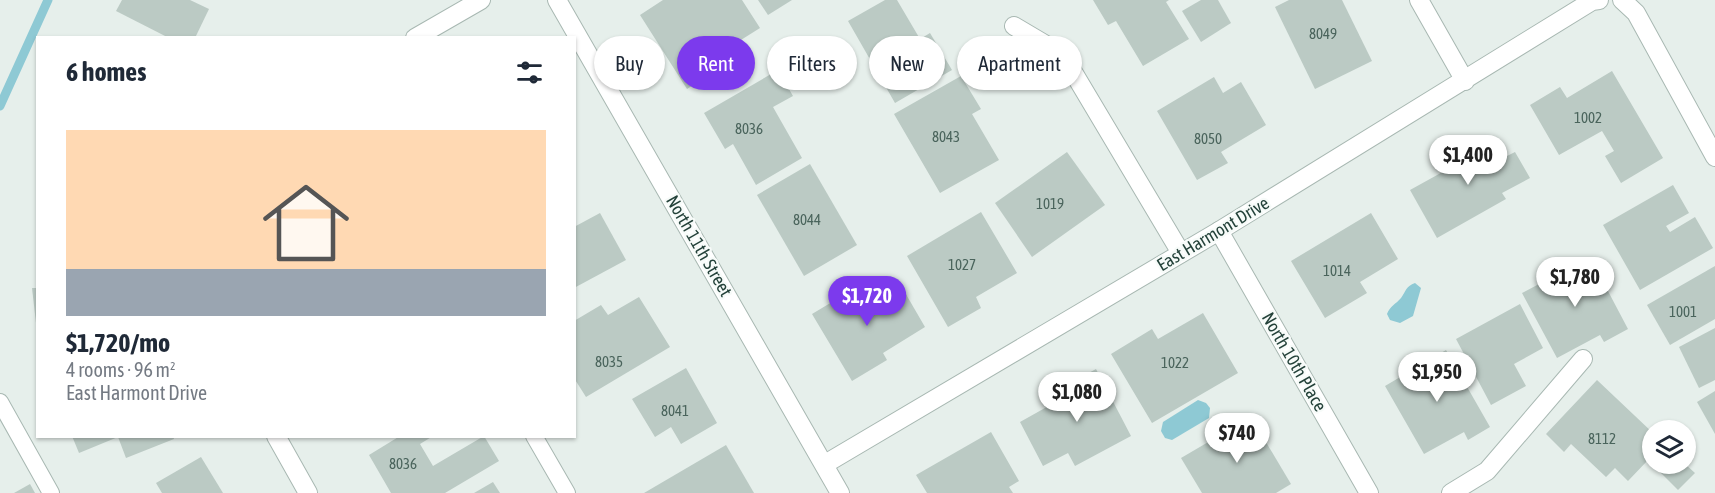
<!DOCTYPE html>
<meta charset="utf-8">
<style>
body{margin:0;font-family:"Asap Condensed",sans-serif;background:#f6f6f7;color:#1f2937;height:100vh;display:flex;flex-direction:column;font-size:22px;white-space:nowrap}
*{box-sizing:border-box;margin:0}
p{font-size:20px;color:#747a83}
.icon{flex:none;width:33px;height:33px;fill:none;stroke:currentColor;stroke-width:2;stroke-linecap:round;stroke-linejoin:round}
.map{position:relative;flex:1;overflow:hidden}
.drawer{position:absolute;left:36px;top:36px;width:540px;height:402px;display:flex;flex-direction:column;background:#fff;border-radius:0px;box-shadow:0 2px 4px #0004}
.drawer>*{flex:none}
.guide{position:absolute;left:594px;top:36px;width:570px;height:54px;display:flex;gap:12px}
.fabs{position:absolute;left:1642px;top:420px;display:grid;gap:12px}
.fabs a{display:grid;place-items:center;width:54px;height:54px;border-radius:50%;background:#fff;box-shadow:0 2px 4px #0004;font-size:30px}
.price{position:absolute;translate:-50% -51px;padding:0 14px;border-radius:21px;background:#fff;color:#222;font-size:20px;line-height:39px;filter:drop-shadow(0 2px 3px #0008)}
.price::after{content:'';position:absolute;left:50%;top:36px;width:18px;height:14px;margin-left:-9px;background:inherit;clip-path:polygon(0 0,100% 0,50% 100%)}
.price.active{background:#7c3aed;color:#fff}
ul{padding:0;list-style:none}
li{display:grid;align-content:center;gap:12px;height:318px;padding:0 30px}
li+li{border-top:2px solid #e0e1e3}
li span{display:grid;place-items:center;height:186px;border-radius:0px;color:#555}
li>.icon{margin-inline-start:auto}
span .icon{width:108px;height:108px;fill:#fffc;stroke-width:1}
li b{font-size:26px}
h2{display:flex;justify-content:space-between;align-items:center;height:72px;padding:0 30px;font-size:26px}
.chip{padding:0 21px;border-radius:27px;background:#fff;box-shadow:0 2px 4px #0004;font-size:21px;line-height:54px}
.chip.active{background:#7c3aed;color:#fff}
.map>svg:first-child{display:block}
.water{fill:#8ec9d4}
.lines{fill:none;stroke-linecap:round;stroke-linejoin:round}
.stream{stroke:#8ec9d4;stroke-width:9}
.building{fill:#bbcac4}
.service-casing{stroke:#a8b8b2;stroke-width:18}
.minor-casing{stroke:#a8b8b2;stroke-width:20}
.service{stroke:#fff;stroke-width:16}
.minor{stroke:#fff;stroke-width:18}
.labels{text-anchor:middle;stroke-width:4.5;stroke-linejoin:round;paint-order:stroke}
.number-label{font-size:15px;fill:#4a645c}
.street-label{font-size:18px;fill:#24423a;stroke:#f7fbf9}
</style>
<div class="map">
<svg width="1715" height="493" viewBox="0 0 1715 493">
<rect width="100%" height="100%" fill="#e6efeb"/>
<!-- water -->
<g class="water">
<path d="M1415 283 1421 288 1413 316 1400 323 1390 320 1387 314C1390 306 1396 304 1401 298 1406 291 1406 286 1415 283Z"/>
<polygon points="1198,400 1206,403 1210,408 1209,418 1172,440 1165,438 1161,431 1163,422"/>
</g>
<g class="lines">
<!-- stream -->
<polyline class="stream" points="0,106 48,0"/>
</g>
<!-- building -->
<g class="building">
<polygon points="122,0 190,0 209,9 195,38 169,38 116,11"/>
<polygon points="663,0 742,0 760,28 709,60 715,71 687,89 640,15"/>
<polygon points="758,0 792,0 768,15"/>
<polygon points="885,0 897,0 920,39 930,33 952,70 895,103 848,21"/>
<polygon points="1093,0 1169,0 1166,2 1189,39 1143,66 1116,21 1108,25"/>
<polygon points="1201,0 1218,0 1231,23 1201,42 1182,11"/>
<polygon points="1289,0 1342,0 1372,61 1315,89 1275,7"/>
<polygon points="778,70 793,96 773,107 802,158 756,185 733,144 725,149 704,113"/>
<polygon points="1612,71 1663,158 1621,183 1605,156 1614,151 1602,131 1559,155 1530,105 1560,87 1567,98"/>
<polygon points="961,76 981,109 972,114 999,160 940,193 894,114"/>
<polygon points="1214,77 1223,93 1241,82 1266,125 1221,152 1228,163 1197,180 1157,111"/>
<polygon points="1487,135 1501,159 1515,152 1530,178 1502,193 1506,199 1437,238 1410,190 1457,164 1452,155"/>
<polygon points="1067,152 1105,205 1032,257 995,203"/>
<polygon points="810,164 857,245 804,276 757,195"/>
<polygon points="1673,185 1689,213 1666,226 1670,232 1695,217 1713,248 1640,290 1603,225"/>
<polygon points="981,212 1017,273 976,297 981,308 948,327 907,256"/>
<polygon points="600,213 626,260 574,288 574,227"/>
<polygon points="1371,213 1398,259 1360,282 1367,293 1325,318 1291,261"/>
<polygon points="1590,257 1628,329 1604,342 1600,335 1557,358 1522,293"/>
<polygon points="1715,266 1715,319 1670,345 1647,305"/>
<polygon points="862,284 872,301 900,284 925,327 883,353 887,360 852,381 812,314"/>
<polygon points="32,288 38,288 38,323 36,323"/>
<polygon points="639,297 670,347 586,397 574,378 574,321 601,305 608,315"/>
<polygon points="1520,304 1543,348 1514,364 1526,386 1491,405 1456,339"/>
<polygon points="1203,313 1238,373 1152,423 1111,354 1152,329 1158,339"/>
<polygon points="1715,328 1715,380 1699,388 1679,347"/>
<polygon points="1446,350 1490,427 1468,440 1464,432 1424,454 1385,386"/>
<polygon points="686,368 717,423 681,444 671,427 655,437 632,399"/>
<polygon points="1096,369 1131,436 1075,466 1068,453 1043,466 1020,422 1061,399 1057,390"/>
<polygon points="1597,380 1653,433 1653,464 1685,464 1695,473 1678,490 1648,460 1628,481 1615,468 1606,477 1571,444 1564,452 1546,434"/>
<polygon points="1715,391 1715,434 1697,402"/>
<polygon points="1251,417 1291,484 1276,493 1202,493 1181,458"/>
<polygon points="991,432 1019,481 1009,487 1013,493 927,493 916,475"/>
<polygon points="72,436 173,436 174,439 126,458 118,437 79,453"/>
<polygon points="400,436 433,436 420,444 433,466 484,436 499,461 445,493 391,493 369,455"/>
<polygon points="726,445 754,493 644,493"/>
<polygon points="201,457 223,493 162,493 156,483"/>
<polygon points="493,482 500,493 474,493"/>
<polygon points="30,484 35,493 14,493"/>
</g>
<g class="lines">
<!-- service casing -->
<g class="service-casing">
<g id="service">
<polyline points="0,402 51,493"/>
<polyline points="534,436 567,493"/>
</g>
</g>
<!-- minor casing -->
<g class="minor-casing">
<g id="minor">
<polyline points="557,0 840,493"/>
<polyline points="1419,0 1465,81"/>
<polyline points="1622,0 1636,13 1715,157"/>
<polyline points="1014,26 1063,55 1181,253"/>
<polyline points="415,38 481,0"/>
<polyline points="1219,231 1369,493"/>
<polyline points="276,436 308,493"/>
<polyline points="825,464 1219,231 1592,1 1599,0"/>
<polyline points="1451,493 1487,471 1583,359"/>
</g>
</g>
<!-- service -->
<use href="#service" class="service"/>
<!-- minor -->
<use href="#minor" class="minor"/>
</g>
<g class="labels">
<!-- number labels -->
<g class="number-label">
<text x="1323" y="39">8049</text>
<text x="1588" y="123">1002</text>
<text x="749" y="134">8036</text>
<text x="946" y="142">8043</text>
<text x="1208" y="144">8050</text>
<text x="1050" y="209">1019</text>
<text x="807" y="225">8044</text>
<text x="962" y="270">1027</text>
<text x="1337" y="276">1014</text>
<text x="1683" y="317">1001</text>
<text x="609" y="367">8035</text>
<text x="1175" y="368">1022</text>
<text x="675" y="416">8041</text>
<text x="1602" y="444">8112</text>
<text x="403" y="469">8036</text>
</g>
<!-- street labels -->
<g class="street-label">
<text transform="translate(1213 234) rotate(-31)" y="6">East Harmont Drive</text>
<text transform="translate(699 246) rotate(60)" y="6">North 11th Street</text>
<text transform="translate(1294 362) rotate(60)" y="6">North 10th Place</text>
</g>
</g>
</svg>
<div class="fabs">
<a><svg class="icon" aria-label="layers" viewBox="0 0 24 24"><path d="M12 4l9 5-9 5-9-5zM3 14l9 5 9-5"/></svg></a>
</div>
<b class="price" style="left:1468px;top:186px">$1,400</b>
<b class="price" style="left:1575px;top:308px">$1,780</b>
<b class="price active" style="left:867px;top:327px">$1,720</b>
<b class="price" style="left:1437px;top:403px">$1,950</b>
<b class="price" style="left:1077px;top:423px">$1,080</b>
<b class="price" style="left:1237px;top:464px">$740</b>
<div class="guide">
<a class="chip">Buy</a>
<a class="chip active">Rent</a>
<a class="chip">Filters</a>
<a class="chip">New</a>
<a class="chip">Apartment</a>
</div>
<section class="drawer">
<h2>6 homes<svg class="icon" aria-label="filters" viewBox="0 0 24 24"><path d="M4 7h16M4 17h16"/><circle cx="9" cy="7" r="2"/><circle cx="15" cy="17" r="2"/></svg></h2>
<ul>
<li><span style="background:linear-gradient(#ffd9b3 75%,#9aa5b1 0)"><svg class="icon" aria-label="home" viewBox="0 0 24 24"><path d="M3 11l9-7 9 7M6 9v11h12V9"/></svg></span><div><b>$1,720/mo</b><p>4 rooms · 96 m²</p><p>East Harmont Drive</p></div></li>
</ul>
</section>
</div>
